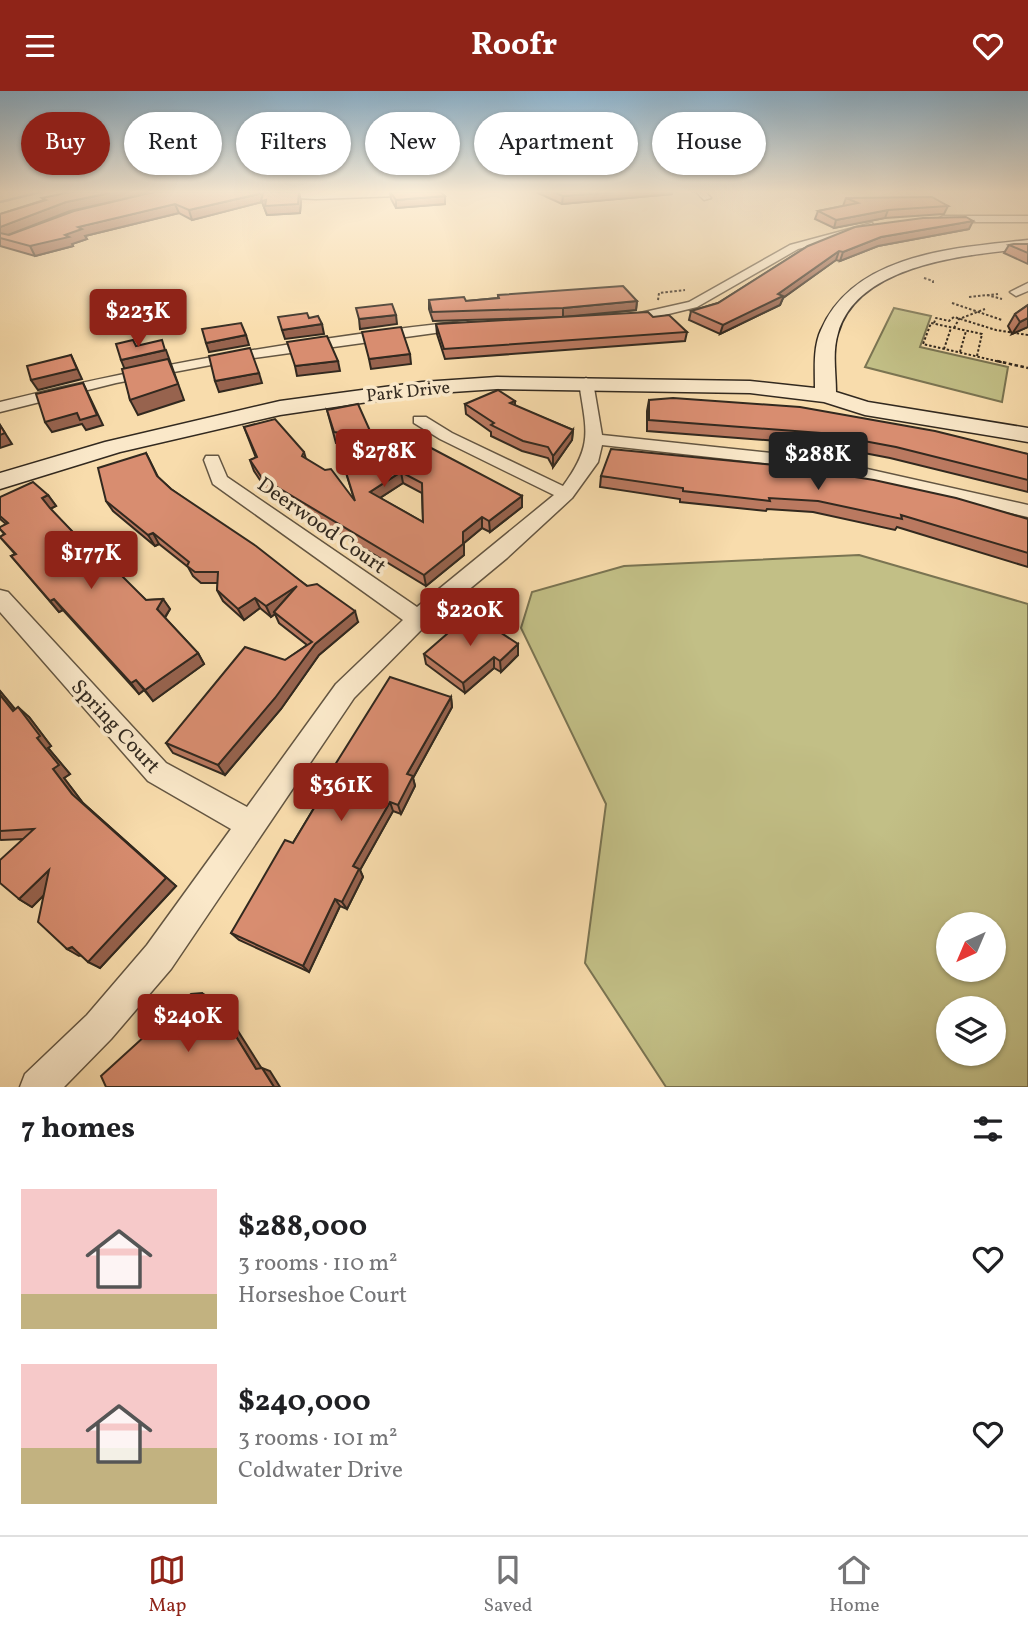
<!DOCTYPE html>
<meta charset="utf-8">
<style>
body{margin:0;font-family:Vollkorn,serif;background:#f6f6f6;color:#202124;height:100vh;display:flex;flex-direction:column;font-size:26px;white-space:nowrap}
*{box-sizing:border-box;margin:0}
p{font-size:23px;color:#757577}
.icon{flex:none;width:38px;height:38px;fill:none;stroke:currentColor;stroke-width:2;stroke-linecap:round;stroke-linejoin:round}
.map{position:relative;height:996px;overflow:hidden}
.details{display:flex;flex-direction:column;background:#fff;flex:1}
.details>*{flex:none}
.banner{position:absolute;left:21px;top:21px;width:987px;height:63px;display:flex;gap:14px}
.needle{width:46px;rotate:224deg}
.tools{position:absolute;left:936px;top:821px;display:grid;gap:14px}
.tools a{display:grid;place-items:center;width:70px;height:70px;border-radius:50%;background:#fff;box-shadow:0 2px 5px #0004;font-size:35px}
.price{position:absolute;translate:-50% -60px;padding:0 16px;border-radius:7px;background:#8f2418;color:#fff;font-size:23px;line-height:46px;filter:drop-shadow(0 2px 4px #0008)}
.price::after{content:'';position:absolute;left:50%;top:42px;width:21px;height:16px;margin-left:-10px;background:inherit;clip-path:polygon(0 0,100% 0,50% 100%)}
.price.on{background:#222;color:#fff}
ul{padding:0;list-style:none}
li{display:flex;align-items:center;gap:21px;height:175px;padding:0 21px}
li span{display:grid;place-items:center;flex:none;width:196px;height:140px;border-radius:0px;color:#555}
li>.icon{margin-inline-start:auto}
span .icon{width:84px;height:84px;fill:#fffc;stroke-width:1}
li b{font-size:30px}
h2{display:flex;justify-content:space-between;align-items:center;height:84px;padding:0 21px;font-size:30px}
.tag{padding:0 24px;border-radius:32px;background:#fff;box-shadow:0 2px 5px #0004;font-size:24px;line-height:63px}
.tag.on{background:#8f2418;color:#fff}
header{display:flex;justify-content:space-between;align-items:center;height:91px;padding:0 21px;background:#8f2418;color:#fff;font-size:32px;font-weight:700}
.dock{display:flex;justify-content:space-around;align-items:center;height:98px;border-top:2px solid #e0e0e0;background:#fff;font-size:19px;color:#757577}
.dock a{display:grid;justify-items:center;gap:4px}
.dock .on{color:#8f2418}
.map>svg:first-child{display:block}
.green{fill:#c2bf86;stroke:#7a7452;stroke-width:2;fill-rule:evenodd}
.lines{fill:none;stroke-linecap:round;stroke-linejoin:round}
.stream{stroke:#757f78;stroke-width:2.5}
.street-casing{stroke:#645642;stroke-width:3}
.secondary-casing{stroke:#32291f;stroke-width:3}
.path-far1{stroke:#32291f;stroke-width:2;stroke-dasharray:2.5 2;stroke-linecap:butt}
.path{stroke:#32291f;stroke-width:2.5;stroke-dasharray:3.5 2.5;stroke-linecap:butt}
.street{fill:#fae8c9;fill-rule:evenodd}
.secondary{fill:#fae8c9;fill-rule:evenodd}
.wall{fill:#ba7960;stroke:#32291f;stroke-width:2;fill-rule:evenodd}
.shaded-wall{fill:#97634e;stroke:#32291f;stroke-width:2}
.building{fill:#d88d70;stroke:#32291f;stroke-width:2;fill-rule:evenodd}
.labels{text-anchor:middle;stroke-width:7;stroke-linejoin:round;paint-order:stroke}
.far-street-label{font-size:18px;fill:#32291f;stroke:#fae8c9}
.street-label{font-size:21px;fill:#32291f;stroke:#fae8c9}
</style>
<header><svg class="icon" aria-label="menu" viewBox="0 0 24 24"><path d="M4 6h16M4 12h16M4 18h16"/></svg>Roofr<svg class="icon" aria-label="heart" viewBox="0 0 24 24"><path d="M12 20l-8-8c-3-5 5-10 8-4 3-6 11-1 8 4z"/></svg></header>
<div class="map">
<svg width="1028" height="996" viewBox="0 0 1028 996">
<rect width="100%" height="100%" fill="#f8dcac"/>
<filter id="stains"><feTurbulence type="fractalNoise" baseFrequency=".00286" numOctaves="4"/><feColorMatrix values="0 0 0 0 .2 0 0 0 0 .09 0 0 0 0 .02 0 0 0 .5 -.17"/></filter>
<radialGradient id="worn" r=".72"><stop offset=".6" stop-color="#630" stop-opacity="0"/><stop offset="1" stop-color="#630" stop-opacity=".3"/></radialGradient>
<!-- green -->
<g class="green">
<polygon points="894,217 931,225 920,256 1008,276 1002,311 865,276"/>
<path d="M859 464 1028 513V996H666L585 872 606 713 521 537 532 501 624 475ZM948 833H994V878H948ZM948 917H994V962H948Z"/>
</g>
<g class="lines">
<!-- stream -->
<polyline class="stream" points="0,111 41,101"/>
<!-- street casing -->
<g class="street-casing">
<g id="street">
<polygon points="696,101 705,101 711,107 704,109"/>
<polygon points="1028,125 1028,131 943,131 938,128 943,125"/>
<polygon points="872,132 875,137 798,158 697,216 644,229 624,231 618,227 689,211 790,154"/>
<polygon points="1028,192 1028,200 1016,205 1010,201"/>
<path d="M466 230 472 234 471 237 232 270 116 292 0 321V311C154 273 309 247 466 230Z"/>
<path d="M586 287 593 291 602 344 818 367 1028 414V426L818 378 602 354 598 371 572 407 507 467 426 534 354 607 171 878 111 948 64 996H20L25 983 87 924 147 854 231 738 148 690 0 521V499L8 501 166 672 247 716 336 593 403 529 213 393 204 369 206 365H218L227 386 417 516 554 404 440 348 414 332V326H426L452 342 563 395C594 353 586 339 579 291Z"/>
</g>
</g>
<!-- secondary casing -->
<g class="secondary-casing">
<g id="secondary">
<polygon points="251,101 404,101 398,105 316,108 257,105"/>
<path d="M1028 149V157C968 164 858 172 838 242 832 261 836 282 836 301L868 311 1028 337V351L865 324 824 311 750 302 497 298 422 303 280 324 120 361 0 398V382L105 351 280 310 422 291 497 286 750 290 815 297C815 279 813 256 821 239 854 162 956 157 1028 149Z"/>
</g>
</g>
<!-- path-far1 -->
<g class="path-far1">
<polyline points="924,187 933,190 933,194"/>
<polyline points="987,204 1002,208"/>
<polyline points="969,206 998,203"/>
<polyline points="658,209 659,202 685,199"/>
<polyline points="952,212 1002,229"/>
<polyline points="934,232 936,227 949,230 954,226 996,239 1028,244"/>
<polyline points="954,237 959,228 985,218"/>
<polyline points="944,258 951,237"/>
<polyline points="960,261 966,240"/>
<polyline points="977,265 982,243 931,232 923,253 1005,272"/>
</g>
<!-- path -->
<polyline class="path" points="997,270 1028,277"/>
<!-- street -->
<use href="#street" class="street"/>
<!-- secondary -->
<use href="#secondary" class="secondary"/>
</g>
<!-- wall -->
<g class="wall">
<polygon points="390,101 445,105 445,113 396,117 391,108"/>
<polygon points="536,101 672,101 672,103 562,113"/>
<path d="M42 107 301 110 300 122 267 124 262 111 192 129 179 122 85 145 87 148 72 153 73 155 35 165 0 155V123L44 109ZM114 110 32 136 70 120Z"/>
<polygon points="846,107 948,115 944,123 885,127 834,137 815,128 818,120 843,115"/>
<polygon points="969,138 878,155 840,170 836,169 783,207 780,214 720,243 689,229 691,220 718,212 808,155"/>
<polygon points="1028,153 1028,173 1004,162 1009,154"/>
<polygon points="498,204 637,210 636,219 563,226 433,230 429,218 429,209 466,210 498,207"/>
<polygon points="1028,214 1028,236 1012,243 1008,235 1015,223"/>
<polygon points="653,226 687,241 685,250 445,268 437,243 436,233"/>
<polygon points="649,309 1028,363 1028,401 890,367 817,353 647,340 647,320"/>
<polygon points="515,310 515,315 573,339 572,349 553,376 548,367 522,360 491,345 491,341 466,323 465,313"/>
<path d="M327 319 379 360 392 356 389 341 522 405V416L490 441 482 437 464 452V464L426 495 266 398 254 380 250 369 256 367 244 336 304 361 306 368 354 408 344 375 349 374V353L336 352ZM403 392 422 402 423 431 380 407Z"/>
<polygon points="146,362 158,386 171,398 358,531 319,564 281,618 225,684 173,662 166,652 307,554 279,532 275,523 271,526 260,517 244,529 223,510 217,499 218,492 201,492 193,485 188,476 159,453 155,455 113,420 106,410"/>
<polygon points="601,385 1028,428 1028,476 897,436 895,439 813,421 767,418 766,420 680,411 680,408 600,396"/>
<polygon points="48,404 56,415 50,418 90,459 146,509 163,508 170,518 165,527 198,562 204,573 153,610 144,599 139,603 63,519 59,521 11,465 15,463 0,446 4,443 0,438 6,433 0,428 0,406"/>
<polygon points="518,553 518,564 501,581 494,577 465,602 426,573 424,563"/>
<polygon points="0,600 15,618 29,626 51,655 48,657 70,683 64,687 83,712 176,795 100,877 80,864 67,858 43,805 32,816 19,808 24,748 1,749 0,748"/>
<polygon points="451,606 452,616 413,687 415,695 401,723 393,720 360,779 363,786 347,818 340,815 309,881 239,849 231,842 293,752 335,682 333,677"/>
</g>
<!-- shaded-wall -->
<g class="shaded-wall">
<polygon points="115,101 156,101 70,120 0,147 0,136 66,111"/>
<polygon points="299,101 301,110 300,122 267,124 262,111 192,129 189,119 263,102"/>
<polygon points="615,101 672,101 672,103 562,113 563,105"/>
<polygon points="445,105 445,113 396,117 396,109"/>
<polygon points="175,113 179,122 85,145 87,148 72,153 73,155 35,165 30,155 78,136"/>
<polygon points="888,119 885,127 834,137 836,129"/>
<polygon points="973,130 969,138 878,155 840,170 843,161 881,146"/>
<polygon points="839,160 836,169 783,207 780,214 720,243 723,234 778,203"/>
<polygon points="637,210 636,219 563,226 563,217"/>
<polygon points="396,224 397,233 360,238 359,228"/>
<polygon points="1028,227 1028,236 1012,243 1020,231"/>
<polygon points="322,233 324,243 285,248 282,239"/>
<polygon points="246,244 249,254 209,261 206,252"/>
<polygon points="166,259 184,309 138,324 130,309 125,279 121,269"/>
<polygon points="410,263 411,273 371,278 369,268"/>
<polygon points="71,264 82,288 38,299 31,289"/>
<polygon points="338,270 340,280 297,285 295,275"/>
<polygon points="259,282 262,292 219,301 215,290"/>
<polygon points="83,292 103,334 86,339 82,333 52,341 45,331"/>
<polygon points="0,334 12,353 0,357"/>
<polygon points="573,339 572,349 553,376 553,365"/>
<polygon points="401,381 403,392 372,412 370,401"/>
<polygon points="48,404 56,415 50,418 42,407"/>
<polygon points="522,405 522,416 490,441 489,430"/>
<polygon points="482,426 482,437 464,452 464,464 426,495 424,484 463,441"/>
<polygon points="153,442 159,453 155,455 148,444"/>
<polygon points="297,495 274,521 275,523 271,526 266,515"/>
<polygon points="255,507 260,517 244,529 238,518"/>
<polygon points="54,508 63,519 59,521 50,510"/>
<polygon points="163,508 170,518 163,529 157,518"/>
<polygon points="355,520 358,531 319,564 281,618 225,684 218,674 315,553"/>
<polygon points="518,553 518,564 501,581 500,570"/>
<polygon points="198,562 204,573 153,610 145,599"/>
<polygon points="494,566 494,577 465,602 463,592"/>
<polygon points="136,589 144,599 139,603 131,592"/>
<polygon points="0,600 24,630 13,620 0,604"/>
<polygon points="451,606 452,616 413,687 415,695 401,723 398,714 407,683"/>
<polygon points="18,616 29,626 51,655 48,657 70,683 64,687 83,712 176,795 100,877 88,871 72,703 53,678 37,647"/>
<polygon points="390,711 393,720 360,779 363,786 347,818 342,811 353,775"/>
<polygon points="49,779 61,787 32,816 19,808"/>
<polygon points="335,808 340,815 309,881 303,875"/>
<polygon points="72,856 84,863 79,865 67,858"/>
<polygon points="202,902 211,908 220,922 211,917"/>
<polygon points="216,913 224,918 264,981 256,978"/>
<polygon points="262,977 270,980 280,996 274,996"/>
</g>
<!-- building -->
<g class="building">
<polygon points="71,101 115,101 66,111 0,136 0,123 46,109 42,107"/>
<polygon points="154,101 299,101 298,113 265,115 266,109 261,110 263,102 189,119 175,113 78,136 82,138 65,144 69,146 30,155 0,147 0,142 9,144 74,120"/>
<polygon points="390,101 441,101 445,105 396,109"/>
<polygon points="553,101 615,101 563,105"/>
<polygon points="932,106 948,115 888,119 836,129 818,120 858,112 846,107"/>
<polygon points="966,126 973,130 881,146 843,161 839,160 778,203 783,205 723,234 691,220 718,212 808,155 855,136 923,127"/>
<polygon points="1028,153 1028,162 1009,154 1014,153"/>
<polygon points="623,195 637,210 563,217 432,221 429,209 464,206 466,210 499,207 498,204"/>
<polygon points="392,213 396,224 359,228 356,217"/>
<polygon points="1028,214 1028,227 1020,231 1015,223"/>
<polygon points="648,221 653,226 669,224 687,241 444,258 436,233"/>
<polygon points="307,222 309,227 318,225 322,233 282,239 278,226"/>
<polygon points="241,232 246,244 206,252 202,238"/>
<polygon points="401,236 410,263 369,268 362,241"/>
<polygon points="327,245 338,270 295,275 287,251"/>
<polygon points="133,249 136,255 162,249 165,259 121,269 116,253"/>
<polygon points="250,257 259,282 215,290 209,265"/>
<polygon points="71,264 77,278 31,289 27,275"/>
<polygon points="168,268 178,293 130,309 122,278"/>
<polygon points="83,292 97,324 80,329 77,322 45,331 36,303"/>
<polygon points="498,299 515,310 510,312 573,339 553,365 548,356 523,350 491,334 494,332 465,313"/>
<polygon points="673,307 800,316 935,340 1028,363 1028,389 896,356 821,342 649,329 649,309"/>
<path d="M358 313 379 360 392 355 389 341 411 352 416 349 522 405 489 430 482 426 463 441V453L424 484 262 387 250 369 257 366 244 336 275 328 304 361 302 365 325 379 331 378 355 410 344 375 349 374 348 343 334 341 327 319ZM401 381 422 392 423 431 370 401Z"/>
<polygon points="0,334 5,342 0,344"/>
<polygon points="611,358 785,375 874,389 956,407 1028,428 1028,462 901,424 902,428 818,410 769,407 770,410 683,400 683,397 601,385"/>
<polygon points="146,362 157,385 171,398 256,455 307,495 317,493 355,520 315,553 275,607 218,674 166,652 245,556 285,569 312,551 274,521 297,495 266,515 255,507 238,518 217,499 218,481 195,481 187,475 189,471 153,442 148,444 106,410 98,377"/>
<polygon points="33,391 48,404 42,407 50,417 90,459 101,464 146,509 163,508 157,518 198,562 145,599 136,589 131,592 54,508 50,510 11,465 16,463 0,446 5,443 0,438 0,436 8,432 0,425 0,406"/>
<polygon points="471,522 518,553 500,570 494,566 463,592 424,563"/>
<polygon points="390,586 451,606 407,683 413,685 398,714 390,711 353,775 359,778 342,811 335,808 303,875 231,842 285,749 293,752 337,679 333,677"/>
<polygon points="0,604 13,620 18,616 40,645 37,647 59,674 53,678 72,703 166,787 88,871 72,856 67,858 38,831 49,779 19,808 0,792 0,769 34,738 0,740"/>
<polygon points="202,902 211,917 216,913 256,978 262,977 274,996 106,996 101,985 191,903"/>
</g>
<!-- sky -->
<linearGradient id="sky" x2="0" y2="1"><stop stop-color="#8cb6d3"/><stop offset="0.42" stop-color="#fcefda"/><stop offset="1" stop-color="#fcefda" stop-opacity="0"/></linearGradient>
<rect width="1028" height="240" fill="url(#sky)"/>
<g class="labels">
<!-- far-street labels -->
<g class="far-street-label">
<text transform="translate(408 300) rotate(-6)" y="6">Park Drive</text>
</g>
<!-- street labels -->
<g class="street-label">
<text transform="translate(322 434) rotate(35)" y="7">Deerwood Court</text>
<text transform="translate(116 635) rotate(47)" y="7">Spring Court</text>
</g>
</g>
<rect width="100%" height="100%" filter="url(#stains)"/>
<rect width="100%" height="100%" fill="url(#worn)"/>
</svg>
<div class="tools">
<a><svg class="needle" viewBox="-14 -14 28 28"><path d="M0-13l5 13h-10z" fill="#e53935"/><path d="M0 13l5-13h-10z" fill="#757577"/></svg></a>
<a><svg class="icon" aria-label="layers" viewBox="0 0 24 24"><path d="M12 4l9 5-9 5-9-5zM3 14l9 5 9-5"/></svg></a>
</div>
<b class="price" style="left:138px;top:258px">$223K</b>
<b class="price" style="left:384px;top:398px">$278K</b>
<b class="price on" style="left:818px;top:401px">$288K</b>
<b class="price" style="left:91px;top:500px">$177K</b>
<b class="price" style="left:470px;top:557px">$220K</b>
<b class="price" style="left:341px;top:732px">$361K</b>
<b class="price" style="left:188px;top:963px">$240K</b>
<div class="banner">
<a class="tag on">Buy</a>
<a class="tag">Rent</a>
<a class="tag">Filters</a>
<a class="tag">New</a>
<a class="tag">Apartment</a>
<a class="tag">House</a>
</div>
</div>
<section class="details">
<h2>7 homes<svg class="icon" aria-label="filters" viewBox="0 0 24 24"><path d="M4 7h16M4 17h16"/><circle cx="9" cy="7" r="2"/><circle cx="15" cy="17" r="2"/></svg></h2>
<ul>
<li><span style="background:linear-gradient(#f6c9c9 75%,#c2b280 0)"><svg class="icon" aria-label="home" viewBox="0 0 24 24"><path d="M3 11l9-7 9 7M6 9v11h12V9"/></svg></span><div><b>$288,000</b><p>3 rooms · 110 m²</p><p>Horseshoe Court</p></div><svg class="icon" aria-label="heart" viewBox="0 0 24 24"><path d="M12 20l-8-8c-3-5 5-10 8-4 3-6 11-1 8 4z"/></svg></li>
<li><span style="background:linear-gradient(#f6c9c9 60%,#c2b280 0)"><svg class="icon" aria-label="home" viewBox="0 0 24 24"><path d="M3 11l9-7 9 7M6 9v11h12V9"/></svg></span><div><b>$240,000</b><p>3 rooms · 101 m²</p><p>Coldwater Drive</p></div><svg class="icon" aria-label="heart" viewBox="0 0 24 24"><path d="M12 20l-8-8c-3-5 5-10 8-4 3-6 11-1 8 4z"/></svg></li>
</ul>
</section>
<nav class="dock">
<a class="on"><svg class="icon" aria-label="map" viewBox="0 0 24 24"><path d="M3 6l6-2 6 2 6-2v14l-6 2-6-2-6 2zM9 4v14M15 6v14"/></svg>Map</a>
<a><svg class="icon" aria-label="saved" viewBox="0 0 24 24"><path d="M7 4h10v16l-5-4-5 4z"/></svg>Saved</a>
<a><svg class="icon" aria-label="home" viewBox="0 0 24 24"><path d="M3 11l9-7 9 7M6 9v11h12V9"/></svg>Home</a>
</nav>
